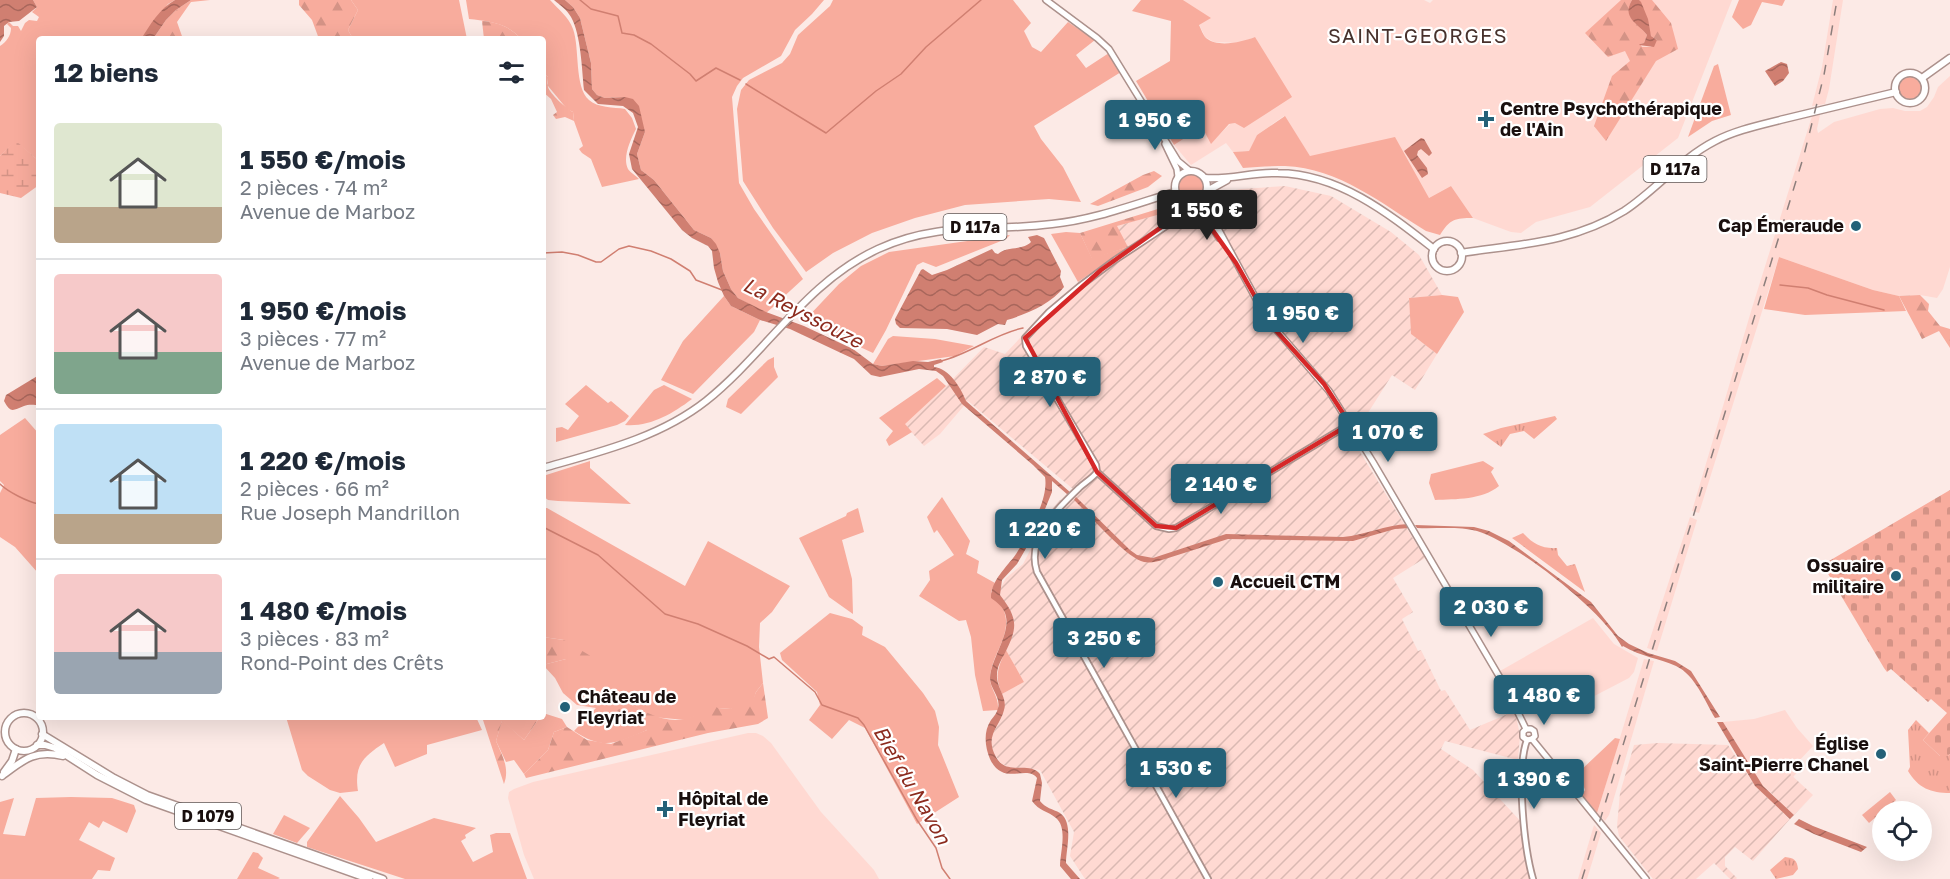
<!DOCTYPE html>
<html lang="fr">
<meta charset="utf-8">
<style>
body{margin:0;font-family:"Golos Text",sans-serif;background:#f2f2f3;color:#1f2937;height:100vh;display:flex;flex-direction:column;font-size:22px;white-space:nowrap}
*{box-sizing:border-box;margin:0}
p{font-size:20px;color:#747a83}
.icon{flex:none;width:33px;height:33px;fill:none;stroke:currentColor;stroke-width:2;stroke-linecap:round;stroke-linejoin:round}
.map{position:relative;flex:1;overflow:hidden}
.sheet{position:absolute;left:36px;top:36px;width:510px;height:684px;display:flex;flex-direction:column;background:#fff;border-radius:6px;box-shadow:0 6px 24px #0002}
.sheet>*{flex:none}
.controls{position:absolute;left:1872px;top:801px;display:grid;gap:12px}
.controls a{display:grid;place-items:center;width:60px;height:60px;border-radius:50%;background:#fff;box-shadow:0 6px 24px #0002;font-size:30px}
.price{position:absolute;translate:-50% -51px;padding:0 14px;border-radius:6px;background:#246178;color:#fff;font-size:20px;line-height:39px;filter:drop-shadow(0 2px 3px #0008)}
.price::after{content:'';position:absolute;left:50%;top:36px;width:18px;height:14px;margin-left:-9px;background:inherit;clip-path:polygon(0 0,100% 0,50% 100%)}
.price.current{background:#222;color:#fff}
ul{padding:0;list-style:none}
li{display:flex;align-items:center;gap:18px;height:150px;padding:0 18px}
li+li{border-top:2px solid #e0e1e3}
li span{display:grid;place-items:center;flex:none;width:168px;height:120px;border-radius:6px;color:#555}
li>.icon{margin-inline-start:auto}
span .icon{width:72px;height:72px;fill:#fffc;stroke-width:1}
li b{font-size:26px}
h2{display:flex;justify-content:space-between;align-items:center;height:72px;padding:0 18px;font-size:26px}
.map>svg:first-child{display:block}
.built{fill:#ffd9d2}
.industrial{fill:url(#industrial-furrows)}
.green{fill:#f8ac9d}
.forest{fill:url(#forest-firs)}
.wetland{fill:url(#wetland-marsh)}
.cemetery{fill:url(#cemetery-stones)}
.park{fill:url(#park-tufts)}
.water{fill:url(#water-waves)}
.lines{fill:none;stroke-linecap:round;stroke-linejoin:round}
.stream{stroke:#d07f71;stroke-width:1.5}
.tertiary-casing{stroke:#ac918c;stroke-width:8}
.secondary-casing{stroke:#ac918c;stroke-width:8}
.primary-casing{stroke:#ac918c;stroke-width:9}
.tertiary{stroke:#fff;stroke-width:4.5}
.secondary{stroke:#fff;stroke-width:5}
.primary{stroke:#fff;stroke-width:6}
.rail{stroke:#8c7e7c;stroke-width:1.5;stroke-dasharray:10 10;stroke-linecap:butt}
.marked{fill:none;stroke:#d62828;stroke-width:4.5;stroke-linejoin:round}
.poi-dot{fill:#246178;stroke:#fff;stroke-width:2}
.labels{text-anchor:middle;stroke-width:4.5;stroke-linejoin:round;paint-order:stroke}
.shield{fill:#fff;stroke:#5e5756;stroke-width:1.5}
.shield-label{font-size:16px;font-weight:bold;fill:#190f0e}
.poi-label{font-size:18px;font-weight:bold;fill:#190f0e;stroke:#fff;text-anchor:start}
.neighbourhood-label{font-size:20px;letter-spacing:1.5px;fill:#47312c;stroke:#fff}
.water-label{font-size:20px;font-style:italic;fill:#8c2b1e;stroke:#fff}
</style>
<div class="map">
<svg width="1950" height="879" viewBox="0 0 1950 879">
<defs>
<pattern id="industrial-furrows" width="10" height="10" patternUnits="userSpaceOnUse" patternTransform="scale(1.5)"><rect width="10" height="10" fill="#ffd9d2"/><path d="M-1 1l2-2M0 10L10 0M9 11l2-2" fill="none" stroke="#dab9b3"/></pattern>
<pattern id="forest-firs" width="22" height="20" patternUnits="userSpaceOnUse" patternTransform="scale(1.5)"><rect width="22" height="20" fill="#f8ac9d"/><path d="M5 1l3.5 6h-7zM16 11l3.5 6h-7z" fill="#d49386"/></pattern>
<pattern id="wetland-marsh" width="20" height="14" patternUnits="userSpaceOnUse" patternTransform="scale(1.5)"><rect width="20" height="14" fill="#f8ac9d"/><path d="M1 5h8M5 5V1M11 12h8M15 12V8" fill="none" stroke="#d49386"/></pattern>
<pattern id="cemetery-stones" width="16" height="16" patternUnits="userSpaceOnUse" patternTransform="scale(1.5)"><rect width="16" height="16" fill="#f8ac9d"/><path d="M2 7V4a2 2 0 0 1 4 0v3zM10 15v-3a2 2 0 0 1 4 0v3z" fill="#d49386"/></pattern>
<pattern id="park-tufts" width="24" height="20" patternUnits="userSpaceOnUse" patternTransform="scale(1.5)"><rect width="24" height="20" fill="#f8ac9d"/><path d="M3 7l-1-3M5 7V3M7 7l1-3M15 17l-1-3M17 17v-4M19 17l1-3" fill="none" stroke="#d49386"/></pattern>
<pattern id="water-waves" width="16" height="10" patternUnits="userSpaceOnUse" patternTransform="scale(1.5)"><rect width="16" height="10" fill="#d07f71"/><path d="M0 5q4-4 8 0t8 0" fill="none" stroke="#a8665b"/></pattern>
</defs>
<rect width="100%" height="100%" fill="#fceae6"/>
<!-- built -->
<g class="built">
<polygon points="1183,0 1424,0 1430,3 1433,0 1732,0 1678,138 1590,207 1536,222 1521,233 1511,232 1473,218 1451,186 1429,198 1310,156 1284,116 1257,135 1249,151 1233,152 1226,143 1191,165 1174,145 1203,127 1211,143 1230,124 1235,123 1239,124 1255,37 1239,43 1214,42 1205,37 1199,24 1210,18"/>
<polygon points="1833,0 1843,0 1829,89 1825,104 1812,106 1822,67"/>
<polygon points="1950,76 1950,267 1943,289 1937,298 1920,295 1899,296 1873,290 1779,257 1699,513 1692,511 1752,308 1812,116 1820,115 1817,129 1818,133 1834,122 1880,109 1893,108 1905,111 1920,111 1927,107 1934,97 1938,87"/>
<polygon points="1690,517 1697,520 1657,651 1647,648"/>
<polygon points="1593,618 1614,644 1638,658 1634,672 1629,678 1577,705 1564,681 1529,702 1522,709 1500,671"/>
<polygon points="1644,659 1654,661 1609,815 1605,821 1597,813"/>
<polygon points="1785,710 1797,728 1813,746 1797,763 1801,768 1793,777 1788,772 1770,792 1763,786 1723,722 1754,719"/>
<polygon points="748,733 756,733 763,736 771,743 821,812 874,870 879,879 534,879 524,855 508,798 509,792 514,789 533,782"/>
<polygon points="1594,825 1601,833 1587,879 1578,879"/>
</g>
<!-- industrial -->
<g class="industrial">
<polygon points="1285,186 1331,196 1391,232 1419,255 1442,295 1409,298 1411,334 1437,354 1415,390 1392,375 1359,427 1349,434 1425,558 1393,578 1413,612 1402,619 1418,651 1421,650 1441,691 1445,690 1470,730 1515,711 1520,735 1518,760 1445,741 1441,749 1473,770 1524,825 1532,879 1085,879 1070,856 1074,832 1040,770 1008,767 1001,763 995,755 992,747 992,735 1002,717 1004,699 1002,694 1024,682 1006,650 1014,629 1013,615 1000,596 999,591 1006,578 1023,564 1045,521 1046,516 1060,500 1065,499 1073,489 968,401 940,434 924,446 904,424 946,386 984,347 1005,354 1050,306 1089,274 1128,247 1116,226 1161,214 1164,223 1174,216 1177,211 1216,194 1241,189"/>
<polygon points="1658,743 1728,745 1755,786 1790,819 1753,861 1735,847 1725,857 1725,866 1737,878 1736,879 1730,879 1714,863 1696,879 1653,879 1619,836 1617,826 1620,793 1634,745"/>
<polygon points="1788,772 1813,795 1794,815 1770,792"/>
</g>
<!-- green -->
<g class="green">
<path d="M33 0H175L168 4 141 39H39V161L15 141 0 156V46C6 42 11 36 11 28L7 24 9 22 13 26H18L21 31 25 23 29 20 37 21 39 17 32 12 37 7Z"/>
<polygon points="351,0 459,0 467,39 353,39 348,30 358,10"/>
<path d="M466 0H550C558 9 569 17 573 29 580 48 574 87 589 100 597 108 614 107 625 109L632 118 636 129C631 139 622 157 628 169 630 172 636 176 639 179L602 187 591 159 582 153 579 149 583 146 574 121 573 112 567 109 548 86V77L543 73V39H521C508 23 488 21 469 19Z"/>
<polygon points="565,0 824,0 812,14 795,30 781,56 743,78 737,86 732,97 739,183 754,209 803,279 778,302 778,306 773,307 766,313 738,298 731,289 723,271 720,253 711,238 694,230 654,180 641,170 637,154 645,132 625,97 605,98 597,95 592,89 591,63 580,18 573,7"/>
<polygon points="833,0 1013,0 1031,23 1024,31 1032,47 1041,52 1068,22 1095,40 1076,55 1086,68 1109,53 1121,72 1034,126 1041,139 1063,167 1081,202 1049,199 965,205 915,218 872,233 833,253 806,272 773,228 743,181 737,109 741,90 749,80 782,63 790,54 798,35 830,6"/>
<path d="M1141 0H1183L1211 18 1199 25C1201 29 1203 35 1206 38 1218 48 1242 42 1255 37L1292 97 1244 128 1235 123 1229 124 1211 144 1202 127 1174 145 1136 81 1170 61 1171 21 1132 11Z"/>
<polygon points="1739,0 1785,0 1782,6 1762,2 1751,25 1743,29 1732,17"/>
<polygon points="1718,64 1731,115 1712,121 1688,137 1714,66"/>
<circle cx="1910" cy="88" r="11"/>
<path d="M1285 116 1310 156 1395 137 1429 198 1451 186 1473 218C1455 218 1450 219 1440 235L1426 231C1382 204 1339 168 1285 166 1271 166 1256 167 1243 168L1233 152 1249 151 1257 135Z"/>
<circle cx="1191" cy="187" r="13"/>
<polygon points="1066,232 1080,233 1092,258 1128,247 1078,282 1051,234"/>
<polygon points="1010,235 1006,239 936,267 923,262 917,265 886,330 873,353 804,321 839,284 861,266 889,252"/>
<polygon points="1779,257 1873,290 1899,296 1906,311 1805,315 1764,309"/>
<polygon points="1442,295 1458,297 1464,312 1437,354 1411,334 1409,298"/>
<polygon points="724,296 731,306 760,320 754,332 693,394 661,380 683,341"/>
<polygon points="893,336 935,339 974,346 955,356 882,366 873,364 888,339"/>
<polygon points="774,357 774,367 778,377 741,414 726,407 728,399 768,360"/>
<polygon points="937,378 946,386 905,424 912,432 889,446 886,440 893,431 879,418"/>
<polygon points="586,385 608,403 611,401 629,416 625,421 617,425 556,442 556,428 562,427 568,430 579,416 565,404"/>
<path d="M664 385 692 399C672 414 650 427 625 425L654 390Z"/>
<polygon points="25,418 39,434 38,573 15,547 0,537 0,493 4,485 0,481 0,435"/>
<polygon points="590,461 590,468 631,504 558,501 548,500 543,496 543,476"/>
<path d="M1483 461 1494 468 1491 472 1499 486C1482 500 1456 499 1435 500L1429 483 1431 474Z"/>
<path d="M942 497 970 541 966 554 979 561 977 573 995 583 991 592C995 598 1002 605 1004 611 1013 635 990 656 990 679 991 691 999 696 998 710L983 711 975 675 971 637 966 620 959 621 919 596 930 580 929 571 954 555 937 530 934 533 927 517Z"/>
<path d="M543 508H547L685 586 708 541 790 586 772 612 760 623 759 647 763 683 756 692 753 702 731 709 718 708 685 720 653 717 626 702 647 730C617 743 604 751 574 731L596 708 577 705 563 693 555 678 543 665 566 659 564 640 543 637Z"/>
<polygon points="858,508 864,532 842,540 852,579 853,614 829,597 799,538 846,516 847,513"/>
<polygon points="830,613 852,619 863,627 862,635 885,647 923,693 935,711 939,727 938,745 959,797 917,824 865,728 849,720 832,739 809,720 820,705 817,692 782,660 780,653"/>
<path d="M1006 650 1024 682 1002 694C994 676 998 667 1006 650Z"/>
<polygon points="543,713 562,719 567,727 554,732 548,750 524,774 514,760 506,762 496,741 502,720 524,740 540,717 543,717"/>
<path d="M286 717H476L482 730 427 745V754L395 767 384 743C363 757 354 765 358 791L340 793 330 790 308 776 302 770Z"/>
<polygon points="1615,738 1620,739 1597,813 1582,795 1585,790 1579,772"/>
<polygon points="340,796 359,818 376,842 434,818 476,828 465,835 466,838 461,841 473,862 493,852 490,835 496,833 510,833 527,879 405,879 307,847 307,842"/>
<polygon points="71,797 112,798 134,805 136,811 127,833 103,821 99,828 89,822 79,840 115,858 110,871 98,870 92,879 0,879 0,802 14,798 3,834 25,836 36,798"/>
<polygon points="284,815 310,828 297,843 273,834"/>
<polygon points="253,852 258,853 263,858 258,868 280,878 278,879 237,879"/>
</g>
<!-- forest -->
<g class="forest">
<polygon points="191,0 210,0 191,2 177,22 183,39 153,39 166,20 176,10"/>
<polygon points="299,0 351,0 358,10 348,30 353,39 319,39 312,20 299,5"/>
<path d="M1621 0H1632C1622 17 1639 24 1647 35L1644 43 1640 44 1642 47H1651L1657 40 1651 36 1639 0H1652L1671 23 1678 49 1656 61 1606 141 1594 126 1612 76 1630 61 1625 51 1608 57 1585 33Z"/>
<path d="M482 21C497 22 511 27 521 39H484Z"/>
<path d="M543 73 548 77C548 80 547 83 548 87 550 94 566 108 573 112L574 121 565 117 556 119 553 115 557 112 551 99 543 92Z"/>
<polygon points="1154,171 1162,176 1148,187 1098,206 1090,204 1143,175"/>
<path d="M1174 204 1177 205C1177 215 1172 218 1164 223L1161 214 1117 226 1128 247 1092 259 1080 233Z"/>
<polygon points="1920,295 1929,304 1928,311 1940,326 1950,329 1950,348 1939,331 1922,339 1899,296"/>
<polygon points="543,637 564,640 599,661 581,670 566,659 543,665"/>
<path d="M763 683 768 718 758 724 708 733 526 778 524 774 548 750 554 732 567 727 587 740 611 744 647 730 617 711 626 702C647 713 670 727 694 716L696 706 707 701 718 708 731 709 738 701 752 702 756 692Z"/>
<path d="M482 717H540L524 740 502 721 496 741C502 755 510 768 504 784Z"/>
</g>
<!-- wetland -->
<polygon class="wetland" points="15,140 39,161 39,185 21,198 0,193 0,156"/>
<!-- cemetery -->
<polygon class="cemetery" points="1950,490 1950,754 1948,756 1940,756 1923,740 1947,713 1931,699 1928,702 1891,669 1887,672 1884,668 1827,572 1826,566 1829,561"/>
<!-- park -->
<g class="park">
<polygon points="1555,416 1557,419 1534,439 1524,431 1510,434 1501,447 1483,434 1501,428"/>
<path d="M1523 533C1533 544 1542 549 1557 548L1558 555 1567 566 1575 564 1585 592 1512 538Z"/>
<path d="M1916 720 1929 733 1923 740 1940 756H1948L1950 754V793C1931 793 1918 788 1908 771L1910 767 1908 730Z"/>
<polygon points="1890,792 1896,800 1869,823 1862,815"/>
<path d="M1785 857C1794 858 1797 860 1798 869L1793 875 1776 879 1770 870Z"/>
</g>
<!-- water -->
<g class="water">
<polygon points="0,0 33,0 37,7 19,21 9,22 4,26 4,36 0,42"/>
<path d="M175 0H191L176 10 166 20 153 39H141C150 25 160 8 175 0Z"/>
<path d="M554 0H565L573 7 580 18 591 63 592 89 597 95 605 98 625 97 633 99 639 106 645 132 637 154 641 170 654 180 694 230 711 238 716 244 720 253 723 271 731 289 738 298 766 312 804 326 853 349 873 364 882 366 913 361 928 362 941 359 943 362 934 365V367C949 368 961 388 966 401L1071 493 1068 495 1052 481V492L1036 531 1017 564 1002 580 1000 595C1018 618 1018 627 1005 653 1001 660 997 667 997 675 996 687 1008 698 1004 710 1000 727 984 735 996 757 1007 777 1028 760 1040 774L1042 783 1040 801C1045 808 1053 809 1060 813 1074 823 1066 849 1066 863L1080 879H1071L1060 866C1060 853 1068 828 1056 818 1048 811 1039 811 1032 801L1037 778C1027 764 1003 787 990 759 985 747 983 732 991 720 994 716 997 713 998 708 1001 697 990 689 990 678 991 657 1014 630 1004 611 1002 606 995 601 991 598 991 580 1007 567 1016 554 1028 535 1049 499 1045 477L1033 465 962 404 943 376 936 371 919 369 880 377 871 375 854 359 841 353 790 329 760 320 731 306 724 296 718 282 714 268 712 251 708 246 692 238 682 230 632 169 629 154 638 127 633 113 623 106 598 104 584 90C582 71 581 34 571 17 567 10 560 5 554 0Z"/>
<path d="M1632 0H1639L1641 2 1648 19 1651 36 1657 40 1654 47 1639 45 1640 44 1644 43 1647 35C1639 24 1621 18 1632 0Z"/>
<polygon points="1781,62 1787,64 1789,73 1783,81 1775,86 1765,71"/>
<polygon points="1421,138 1424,139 1432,153 1429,156 1421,149 1418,151 1417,155 1427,168 1428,174 1422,178 1404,151"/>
<path d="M1037 235 1044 238 1061 271 1060 277 1064 287C1051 304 1027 314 1007 320L1005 325 998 324 977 335 947 329 900 328 896 324 895 319 921 270 923 269 932 275 947 270 992 249 995 253 998 254C1006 246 1022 251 1031 242L1028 237Z"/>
<path d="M39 375V405C35 405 28 404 24 406 13 410 11 414 4 401L6 395Z"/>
<path d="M1076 497 1130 550 1137 555 1153 558 1226 534 1343 537C1365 535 1385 525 1408 524L1410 528 1395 529 1353 541 1228 539 1162 560C1156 562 1150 563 1144 562 1126 558 1089 514 1074 500Z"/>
<path d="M1415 525 1474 527 1489 531 1509 541 1591 602 1618 636 1629 644 1648 653 1675 661 1691 671 1720 717 1715 718C1705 701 1695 675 1676 666 1658 658 1642 657 1623 646L1622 647C1603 611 1518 544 1477 531 1458 526 1436 529 1417 528Z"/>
<polygon points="1717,722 1723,722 1763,786 1794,815 1790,819 1755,786"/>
<polygon points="1799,819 1813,826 1867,847 1861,852 1814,834 1794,824"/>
</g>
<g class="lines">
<!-- stream -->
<g class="stream">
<polyline points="580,0 591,9 618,16 622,33 634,35 651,44 690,74 696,81 716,68 740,80"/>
<polyline points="746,84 826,133 876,91 901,74 926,47 981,0"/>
<polyline points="543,253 562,252 578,255 596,262 601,262 619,249 629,246 651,251 671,259 690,271 696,280 722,290"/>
<polyline points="1780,285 1808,288 1827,295 1884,310"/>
<path d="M941 361C970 354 994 334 1023 328"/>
<path d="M0 484C8 492 28 502 39 504"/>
<polyline points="543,527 598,555 665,614 698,624 747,646 769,659 774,657 815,692 822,705 858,718 864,725 917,820 936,848 942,868 950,879"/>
</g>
<!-- tertiary casing -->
<g class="tertiary-casing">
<g id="tertiary">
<polyline points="1190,204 1180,217 1115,260 1080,286 1049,312 1025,338 1026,346 1096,465 1097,472 1156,526 1169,529 1176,528 1350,424"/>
<polyline points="1179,216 1182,207 1181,201"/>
<path d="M1097 472C1092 479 1085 482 1079 488 1056 510 1026 538 1037 572L1208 879"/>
<path d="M1527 740C1516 770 1524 848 1533 879"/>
</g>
</g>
<!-- secondary casing -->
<g class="secondary-casing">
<g id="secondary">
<polyline points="1046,0 1097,38 1109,49 1178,161 1190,171"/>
<polyline points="1165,144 1177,169 1178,177"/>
<polyline points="1204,197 1208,210 1267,319 1329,391 1373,462 1506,688 1526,729"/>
<polyline points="1194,204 1202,211 1219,238"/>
<polyline points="1526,729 1523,732 1523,737 1527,740 1532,739"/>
<polyline points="1526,729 1531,729 1534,731 1535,736 1532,739"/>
<polyline points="1532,739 1646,879"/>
</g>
</g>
<!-- primary casing -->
<g class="primary-casing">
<g id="primary">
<circle cx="1910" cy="88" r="15"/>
<polyline points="1922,78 1950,58"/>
<circle cx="1191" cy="187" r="16"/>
<path d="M1205 178C1230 180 1253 172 1278 173 1339 174 1388 213 1434 249"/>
<polyline points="1207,191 1227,180"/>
<circle cx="1447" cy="256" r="15"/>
<path d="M1461 253C1520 244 1572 243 1624 211 1656 190 1680 159 1715 141 1736 130 1761 125 1784 119 1821 110 1859 101 1896 92"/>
<path d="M543 468C599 452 659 438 706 401 766 353 806 282 878 249 939 221 990 232 1052 224 1094 220 1135 204 1175 192"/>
<circle cx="24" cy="732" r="19"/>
<polyline points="42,734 114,778 147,795 383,879"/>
<polyline points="37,745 45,745 55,748 97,775 146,800 369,879"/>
<polyline points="4,772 12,761 16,749"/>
<path d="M2 776C23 760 35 749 63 756"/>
</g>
</g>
<!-- tertiary -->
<use href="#tertiary" class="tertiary"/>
<!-- secondary -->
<use href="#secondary" class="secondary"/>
<!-- primary -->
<use href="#primary" class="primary"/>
<!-- rail -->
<polyline class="rail" points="1582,879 1804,155 1824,75 1837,0"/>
</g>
<!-- marked area -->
<path class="marked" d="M1194 204 1236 263 1271 325 1324 384 1350 424 1176 528 1156 526 1097 472 1025 338 1101 270Z"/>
<!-- markers -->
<g class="poi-dot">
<path d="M1483 110h6v6h6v6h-6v6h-6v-6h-6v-6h6z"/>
<circle cx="1856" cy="226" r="6"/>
<circle cx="1896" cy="576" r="6"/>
<circle cx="1218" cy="582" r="6"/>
<circle cx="565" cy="707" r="6"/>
<circle cx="1881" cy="754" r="6"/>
<path d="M662 800h6v6h6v6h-6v6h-6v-6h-6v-6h6z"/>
</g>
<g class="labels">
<!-- shield labels -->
<g class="shield">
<rect x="1643.5" y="156" width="63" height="26" rx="4.5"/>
<rect x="943.5" y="214" width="63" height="26" rx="4.5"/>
<rect x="175" y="803" width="66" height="26" rx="4.5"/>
</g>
<g class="shield-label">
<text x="1675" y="175">D 117a</text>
<text x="975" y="233">D 117a</text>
<text x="208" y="822">D 1079</text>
</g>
<!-- poi labels -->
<g class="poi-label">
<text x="1500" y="115">Centre Psychothérapique<tspan x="1500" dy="21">de l'Ain</tspan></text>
<text x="1844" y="232" text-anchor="end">Cap Émeraude</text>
<text x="1884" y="572" text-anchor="end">Ossuaire<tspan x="1884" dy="21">militaire</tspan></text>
<text x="1230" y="588">Accueil CTM</text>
<text x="577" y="703">Château de<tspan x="577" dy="21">Fleyriat</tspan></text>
<text x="1869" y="750" text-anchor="end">Église<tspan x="1869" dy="21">Saint-Pierre Chanel</tspan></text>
<text x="678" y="805">Hôpital de<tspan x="678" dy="21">Fleyriat</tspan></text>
</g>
<!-- neighbourhood labels -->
<g class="neighbourhood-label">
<text x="1418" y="43">SAINT-GEORGES</text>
</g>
<!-- water labels -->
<g class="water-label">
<text transform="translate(803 313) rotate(27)" y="7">La Reyssouze</text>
<text transform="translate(912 785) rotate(60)" y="7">Bief du Navon</text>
</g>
</g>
</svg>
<div class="controls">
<a><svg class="icon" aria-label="locate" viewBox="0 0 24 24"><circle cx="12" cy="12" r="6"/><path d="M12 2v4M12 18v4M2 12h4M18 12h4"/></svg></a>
</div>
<b class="price" style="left:1155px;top:151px">1 950 €</b>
<b class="price current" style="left:1207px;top:241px">1 550 €</b>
<b class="price" style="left:1303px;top:344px">1 950 €</b>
<b class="price" style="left:1050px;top:408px">2 870 €</b>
<b class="price" style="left:1388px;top:463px">1 070 €</b>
<b class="price" style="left:1221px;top:515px">2 140 €</b>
<b class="price" style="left:1045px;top:560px">1 220 €</b>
<b class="price" style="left:1491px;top:638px">2 030 €</b>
<b class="price" style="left:1104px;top:669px">3 250 €</b>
<b class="price" style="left:1544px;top:726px">1 480 €</b>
<b class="price" style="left:1176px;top:799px">1 530 €</b>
<b class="price" style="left:1534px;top:810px">1 390 €</b>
<section class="sheet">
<h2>12 biens<svg class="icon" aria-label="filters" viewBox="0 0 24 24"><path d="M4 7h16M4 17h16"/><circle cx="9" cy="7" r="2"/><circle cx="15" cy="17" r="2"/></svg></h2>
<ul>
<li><span style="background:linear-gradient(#dfe7d0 70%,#b9a48a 0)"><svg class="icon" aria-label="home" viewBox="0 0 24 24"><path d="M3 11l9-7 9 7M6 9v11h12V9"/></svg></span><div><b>1 550 €/mois</b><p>2 pièces · 74 m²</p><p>Avenue de Marboz</p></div></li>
<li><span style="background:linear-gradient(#f6c9c9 65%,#7fa58c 0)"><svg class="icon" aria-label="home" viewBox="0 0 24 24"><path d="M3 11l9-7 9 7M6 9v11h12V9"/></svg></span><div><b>1 950 €/mois</b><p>3 pièces · 77 m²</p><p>Avenue de Marboz</p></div></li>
<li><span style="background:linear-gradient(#bfe0f5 75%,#b9a48a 0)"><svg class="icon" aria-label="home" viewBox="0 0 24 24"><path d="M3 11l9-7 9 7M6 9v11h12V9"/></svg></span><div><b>1 220 €/mois</b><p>2 pièces · 66 m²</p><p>Rue Joseph Mandrillon</p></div></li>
<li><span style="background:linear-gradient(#f6c9c9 65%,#9aa5b1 0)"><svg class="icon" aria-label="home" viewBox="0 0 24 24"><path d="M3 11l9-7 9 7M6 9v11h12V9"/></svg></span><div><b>1 480 €/mois</b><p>3 pièces · 83 m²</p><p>Rond-Point des Crêts</p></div></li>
</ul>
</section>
</div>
